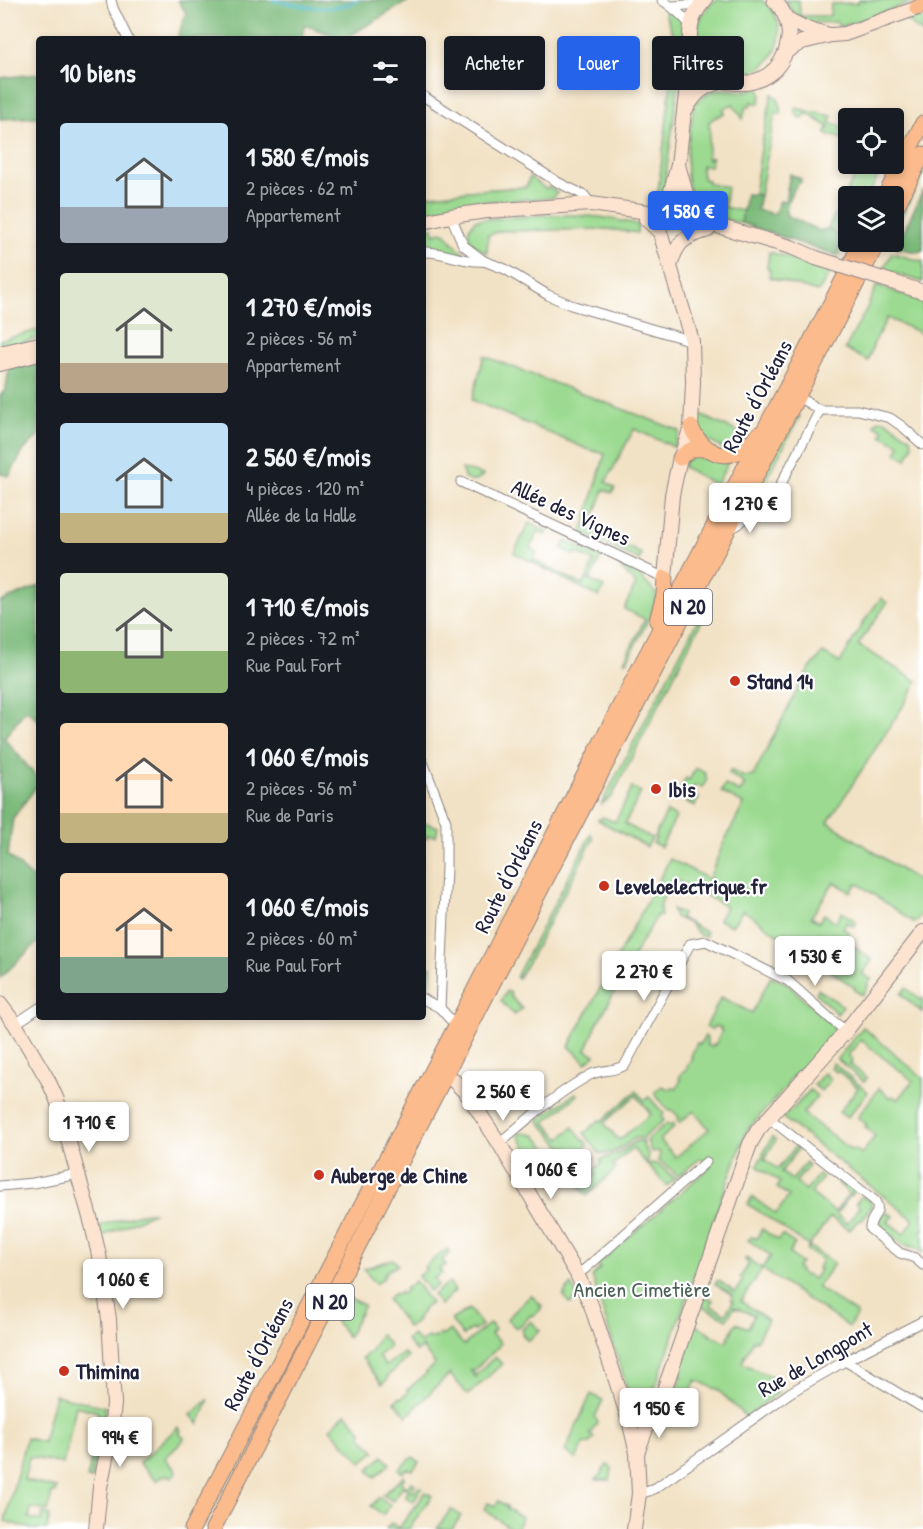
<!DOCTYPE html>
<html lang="fr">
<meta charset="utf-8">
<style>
body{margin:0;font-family:"Patrick Hand",sans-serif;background:#242831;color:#f1f3f6;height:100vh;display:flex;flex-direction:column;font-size:22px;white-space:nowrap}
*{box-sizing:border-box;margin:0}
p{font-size:20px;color:#9ea1a6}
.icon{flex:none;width:33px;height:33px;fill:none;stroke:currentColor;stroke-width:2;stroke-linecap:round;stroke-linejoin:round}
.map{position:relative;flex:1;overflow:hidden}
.drawer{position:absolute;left:36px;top:36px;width:390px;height:984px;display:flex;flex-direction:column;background:#171b24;border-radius:6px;box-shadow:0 3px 9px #0003}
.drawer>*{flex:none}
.top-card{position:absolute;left:444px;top:36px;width:388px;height:54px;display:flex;gap:12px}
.buttons{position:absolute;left:838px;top:108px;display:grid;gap:12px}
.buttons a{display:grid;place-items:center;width:66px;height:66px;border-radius:6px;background:#171b24;box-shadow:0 3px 9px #0003;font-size:30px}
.price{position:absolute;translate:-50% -51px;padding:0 14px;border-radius:6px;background:#fff;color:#222;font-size:20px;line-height:39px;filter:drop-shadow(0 2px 3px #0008)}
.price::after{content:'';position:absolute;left:50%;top:36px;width:18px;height:14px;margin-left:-9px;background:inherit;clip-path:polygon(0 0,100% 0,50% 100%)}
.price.active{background:#2563eb;color:#fff}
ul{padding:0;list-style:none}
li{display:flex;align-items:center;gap:18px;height:150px;padding:0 24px}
li span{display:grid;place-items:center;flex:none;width:168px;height:120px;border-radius:6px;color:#555}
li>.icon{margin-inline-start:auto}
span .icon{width:72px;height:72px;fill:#fffc;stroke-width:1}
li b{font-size:26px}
h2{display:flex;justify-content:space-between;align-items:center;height:72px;padding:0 24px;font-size:26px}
.pill{padding:0 21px;border-radius:6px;background:#171b24;box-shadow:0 3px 9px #0003;font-size:21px;line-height:54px}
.pill.active{background:#2563eb;color:#fff}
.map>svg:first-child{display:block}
.green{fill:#9bda90;stroke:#5e7e66;stroke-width:1.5;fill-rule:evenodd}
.forest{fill:#7cba7a;stroke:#4f6e5a;stroke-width:1.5}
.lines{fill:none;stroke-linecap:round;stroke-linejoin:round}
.stream{stroke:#4dbac7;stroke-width:3}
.street-casing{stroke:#8a8280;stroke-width:11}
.secondary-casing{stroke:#8a8280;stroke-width:16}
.primary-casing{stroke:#8a8280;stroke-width:17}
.street{stroke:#fff;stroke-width:9}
.secondary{stroke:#fde4d1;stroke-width:14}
.primary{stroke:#fbbb8c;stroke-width:15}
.secondary-bridge-casing{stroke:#8a8280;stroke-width:16;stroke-linecap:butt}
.secondary-bridge{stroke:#fde4d1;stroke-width:14}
.poi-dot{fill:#c8321e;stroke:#fff;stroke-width:2}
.labels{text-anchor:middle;stroke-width:4.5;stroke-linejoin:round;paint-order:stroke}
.shield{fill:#fff;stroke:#646476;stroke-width:1.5}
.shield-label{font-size:21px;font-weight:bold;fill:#22223b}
.street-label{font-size:22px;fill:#22223b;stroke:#fff}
.poi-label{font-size:22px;font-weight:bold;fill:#22223b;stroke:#fff;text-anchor:start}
.park-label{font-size:22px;fill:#4c6259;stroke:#fff}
</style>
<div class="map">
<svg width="923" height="1529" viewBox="0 0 923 1529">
<rect width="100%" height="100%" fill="#fff"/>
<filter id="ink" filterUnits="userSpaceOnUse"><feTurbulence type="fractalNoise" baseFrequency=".0167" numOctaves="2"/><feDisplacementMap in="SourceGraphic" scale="12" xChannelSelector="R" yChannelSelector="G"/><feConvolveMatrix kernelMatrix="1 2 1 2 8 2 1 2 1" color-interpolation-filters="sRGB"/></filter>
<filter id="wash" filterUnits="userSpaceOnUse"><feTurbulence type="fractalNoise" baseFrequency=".008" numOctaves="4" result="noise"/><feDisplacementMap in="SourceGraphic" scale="24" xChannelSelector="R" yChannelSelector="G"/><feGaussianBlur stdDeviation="1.35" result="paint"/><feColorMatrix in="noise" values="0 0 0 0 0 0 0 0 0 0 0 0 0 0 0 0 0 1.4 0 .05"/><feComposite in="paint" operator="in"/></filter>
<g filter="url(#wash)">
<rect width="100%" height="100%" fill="#f2e2c5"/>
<!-- green -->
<g class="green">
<path d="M716 0H762C774 10 782 24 779 40 777 51 771 60 762 67 719 98 671 31 716 0Z"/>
<path d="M785 0H799L800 16H830L831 4 858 3 859 0H918L871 17 839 27 837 22C809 23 801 26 785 0Z"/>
<path d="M670 9C677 14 683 19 684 29 684 32 683 35 683 39 685 54 695 55 687 72L683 65 674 35 665 14 667 10Z"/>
<polygon points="915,16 923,17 923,34 906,20 915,19"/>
<polygon points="675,51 680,74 663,195 653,202 657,197 658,192"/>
<path d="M759 88 761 95 759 104 751 102 750 107 746 106 743 119 733 104 723 109 725 113 714 118 709 122 710 131 707 159 712 157 710 166 702 165 701 173 703 174V178L708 181V183L727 187 724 207 743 211 741 223C729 220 715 219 705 212 676 194 689 137 693 109L696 102 710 92 720 89 743 91Z"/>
<path d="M772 94C779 97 782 106 781 114L775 113 760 195H754L762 143Z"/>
<polygon points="795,108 832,116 830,123 849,128 849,143 834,135 830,136 825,133 829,127 807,113 802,119 796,114"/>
<polygon points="861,164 884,164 868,196 849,196 849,234 839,256 836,255 842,240 828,228"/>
<polygon points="923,167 923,176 894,231 894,225"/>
<polygon points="530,177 546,189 549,187 557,193 553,197 550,198 474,202 452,206 423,213 423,196 478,190 526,187"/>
<path d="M543 215H569L600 217 638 224 637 233 607 229 501 231 488 235 487 253C479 249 465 240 469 229 471 226 473 223 475 220Z"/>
<polygon points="433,228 434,234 442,232 446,234 455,245 469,257 423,249 423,230"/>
<polygon points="769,252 800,260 831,270 821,288 817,292 769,277 770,270 767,268"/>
<polygon points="892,253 920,261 923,261 923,282 883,270"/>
<polygon points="877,285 923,302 923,334 887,318 874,343 868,361 845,349 867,308"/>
<polygon points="39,330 39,338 0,348 0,340"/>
<polygon points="484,356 680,431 674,447 634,429 606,482 615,488 612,493 604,489 590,529 642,554 639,560 582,533 605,454 587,449 472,400"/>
<path d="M698 414 745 435 739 445 724 449C705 440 698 436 698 414Z"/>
<polygon points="794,416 800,416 752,505 746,507"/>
<polygon points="882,420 885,420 911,438 913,445 907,459 896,453 900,445 881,435 884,430 874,425 877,421"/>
<polygon points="695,453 726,460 727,465 716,485 683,467 685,461"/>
<path d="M462 469 483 475C475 485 463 483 462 469Z"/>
<polygon points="529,523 548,532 546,535 538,532 530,548 537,552 533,560 583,585 587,578 604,587 599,597 514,553"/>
<polygon points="566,541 601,557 591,578 588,576 594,561 576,553 574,555 562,549"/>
<polygon points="617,564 641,577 657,595 651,614 627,661 624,661 645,619 624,609 636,584"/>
<path d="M881 598 887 603 858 645 917 681 909 697 828 822 923 884V912L915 923 857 883 851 892 834 882 811 917 819 922 824 914 836 922 842 912 857 922 854 926 847 922 843 928 850 933 845 940 872 960 862 974 871 979 867 985 868 987 862 995 854 990 855 988 803 952 808 944 797 937 791 944 743 910 732 926 719 920 726 906 674 879C667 892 657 902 661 916L657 915 649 930 640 944 620 982 596 1026V1027L586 1050 595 1055 586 1063 569 1046 670 859 709 879 723 844 744 804 721 792 725 785 740 792 745 784 729 774 730 770 744 777 753 776 805 675 823 653 840 663 863 623Z"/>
<polygon points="707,602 706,613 612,796 601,805"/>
<polygon points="696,768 704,772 707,779 703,787 695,785 691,793 699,798 695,806 684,801 688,792 680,788 686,778 689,780"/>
<polygon points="632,788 641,792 625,824 652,838 647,847 598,820 603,817 615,822"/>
<polygon points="667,812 676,817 661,847 653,843 656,838 654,837"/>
<polygon points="423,822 438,827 436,836 427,835 427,838 423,838"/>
<polygon points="591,834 593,838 592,841 527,964 518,978 516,977"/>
<polygon points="672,909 682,914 680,918 706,932 706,936 701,936 688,923 675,917"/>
<polygon points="423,959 425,959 425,966 431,967 430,987 423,992"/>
<polygon points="771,976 786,983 838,1030 798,1075 794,1075 788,1081 788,1085 747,1130 725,1189 647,1410 636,1409 631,1401 592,1276 600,1268 598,1264 710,1167 701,1158 677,1177 671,1169 658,1161 660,1153 658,1151 651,1152 647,1140 667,1123 670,1126 673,1123 675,1126 660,1140 676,1157 709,1129 694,1111 679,1123 677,1120 679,1117 671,1109 669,1111 654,1093 662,1086 670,1090 672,1088 676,1089 681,1080 679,1078 683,1071 685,1071 692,1057 691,1056 697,1043 700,1044 705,1036 707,1038 707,1045 712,1047 713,1044 715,1045 722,1031 720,1030 721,1028 716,1026 715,1027 713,1027 711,1030 706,1027 721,997 752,1013"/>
<polygon points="906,988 921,1000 923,998 923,1013 901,994"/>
<polygon points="818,989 843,1006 837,1014 816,993"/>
<polygon points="507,991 511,993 510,996 522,1009 514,1015 501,1001"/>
<polygon points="863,1027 923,1078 923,1229 921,1232 923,1234 923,1253 917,1248 904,1245 881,1228 880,1219 886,1212 893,1216 888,1222 904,1234 914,1220 782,1117 791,1111 810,1090 817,1096 803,1113 852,1151 854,1149 862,1154 875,1136 865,1127 867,1125 858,1118 859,1115 879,1088 891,1098 893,1096 898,1100 913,1081 861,1040 848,1055 853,1060 850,1064 867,1078 865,1081 863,1081 837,1059"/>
<polygon points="833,1063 868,1092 847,1118 839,1112 858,1088 838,1071 836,1072 831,1067"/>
<polygon points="824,1073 831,1079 821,1091 814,1085"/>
<path d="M636 1091 644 1100 649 1097 664 1114 661 1117 664 1120 643 1138H635C622 1147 617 1154 600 1154L584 1133 600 1120 602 1121ZM636 1095 651 1114 619 1140 604 1123Z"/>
<polygon points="576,1093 578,1095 545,1122 560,1139 573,1127 588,1145 576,1156 570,1149 561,1146 538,1120"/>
<polygon points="521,1133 535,1135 548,1149 523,1163 522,1161 525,1159 522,1154 527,1149 518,1135"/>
<polygon points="772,1137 776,1140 764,1159 778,1169 796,1146 799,1148 781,1172 792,1180 806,1162 809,1165 796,1182 806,1190 819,1174 823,1177 811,1193 835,1212 849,1194 835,1180 838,1177 855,1190 836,1214 847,1223 860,1207 856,1203 862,1196 871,1202 871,1207 861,1221 858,1220 850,1230 830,1217 809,1246 834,1264 817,1287 857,1314 849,1327 762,1269 741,1301 768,1320 756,1341 753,1340 742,1363 775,1379 772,1387 777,1390 776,1392 778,1393 746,1417 718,1390 696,1380 685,1403 674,1398 682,1376 676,1374 693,1324 711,1333 710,1335 726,1342 736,1323 748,1328 754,1315 734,1307 727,1319 700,1305 704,1295 713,1300 710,1305 725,1314 733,1302 731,1300 733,1295 715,1284 718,1280 735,1292 743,1280 740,1278 749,1264 745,1260 746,1258 762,1268 771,1256 748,1240 752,1237 756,1239 762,1229 778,1240 782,1235 795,1244 789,1253 801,1263 797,1268 800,1270 799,1272 805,1276 807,1275 813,1279 820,1270 818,1268 822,1260 807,1250 809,1246 748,1204 752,1197 776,1214 789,1196 777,1188 780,1182 757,1166"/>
<path d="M636 1141H643L644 1147 648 1154 647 1163C650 1163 653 1163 656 1164 661 1165 671 1175 675 1179L667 1186 632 1148 613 1165 616 1169 587 1196 553 1155 562 1161 575 1160 581 1169 577 1173 586 1183 596 1175 593 1170 602 1163 600 1160C606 1157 613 1156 619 1153 625 1150 630 1145 636 1141Z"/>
<polygon points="147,1212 155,1212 101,1237 99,1227 104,1224"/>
<polygon points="447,1249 450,1253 442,1260 446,1265 439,1269 442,1273 434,1279 438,1285 429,1291 418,1276 426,1270 424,1267"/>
<polygon points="393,1259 398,1265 385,1272 386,1274 383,1276 384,1278 375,1284 364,1269"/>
<polygon points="415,1281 431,1303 422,1310 423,1312 418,1316 419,1318 416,1320 417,1321 408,1328 387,1299 395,1293 397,1295 400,1292 402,1294 406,1290 405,1289"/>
<polygon points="449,1282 455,1291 448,1297 448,1298 440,1305 433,1295"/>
<polygon points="571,1285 578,1297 570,1304 563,1296 565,1295 564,1293"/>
<polygon points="531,1295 542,1306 540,1307 541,1309 533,1316 531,1315 519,1327 518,1326 516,1328 507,1319"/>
<polygon points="349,1298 364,1305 348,1337 336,1322"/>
<polygon points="469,1309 482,1325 474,1331 472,1329 463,1336 451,1320"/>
<polygon points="531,1321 540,1331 528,1341 522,1334 523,1332 522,1330"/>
<path d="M490 1323 495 1330 491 1334 500 1343 499 1346 473 1371 471 1369 470 1370 476 1377V1374L495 1357 502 1364 468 1395 450 1374C435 1387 422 1402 407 1416L395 1402 400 1397 401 1398 408 1392 407 1390 427 1373 426 1372 435 1364 422 1347 416 1352 406 1340 413 1335 420 1343 428 1337 430 1339 433 1337 435 1338 440 1334 442 1336 450 1330 464 1345Z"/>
<polygon points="380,1334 390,1346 378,1356 385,1366 404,1353 408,1357 387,1377 388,1379 382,1384 362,1358 370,1352"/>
<polygon points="591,1394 603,1400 595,1417 598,1423 590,1434 594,1437 589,1444 585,1443 576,1459 565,1451"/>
<polygon points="55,1395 106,1407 104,1417 98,1415 98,1412 76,1406 63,1464 29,1457 24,1480 56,1488 55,1493 52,1493 48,1511 31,1508 29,1518 41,1521 43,1513 50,1515 47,1529 31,1529 5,1521 26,1438 43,1442"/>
<polygon points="209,1399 199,1424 191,1415"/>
<polygon points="346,1413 362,1431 361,1436 375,1451 362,1462 330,1429"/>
<polygon points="178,1427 181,1431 179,1433 184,1438 181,1443 165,1458 177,1472 171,1477 168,1474 164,1477 162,1476 156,1481 139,1463"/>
<polygon points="94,1448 98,1449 91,1479 87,1478"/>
<polygon points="383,1456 390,1464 375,1477 368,1470"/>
<polygon points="413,1457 419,1462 413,1470 407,1469 402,1473 399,1469"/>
<polygon points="607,1465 612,1468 610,1480 596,1480"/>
<polygon points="404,1476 405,1477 401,1483 407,1487 412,1482 415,1484 411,1491 415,1492 419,1487 422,1489 413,1502 405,1496 409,1491 403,1486 393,1501 383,1495"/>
<polygon points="426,1492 432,1496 409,1529 386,1529 391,1523 399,1528"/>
<polygon points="380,1497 390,1505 383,1515 371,1506"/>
<polygon points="498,1501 507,1506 506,1508 522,1517 516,1529 511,1529 484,1509 488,1503 495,1506"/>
<polygon points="451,1509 461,1516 452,1529 437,1529"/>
</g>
<!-- forest -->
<g class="forest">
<polygon points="178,0 410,0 344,39 304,25 302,39 177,39 186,13"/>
<polygon points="39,74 39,117 0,119 0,78"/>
<path d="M790 174 801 179V182C791 189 786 203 786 215L820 231 828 228 842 240 836 255 741 223 746 194 760 195 757 210 774 214 780 201H785Z"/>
<polygon points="923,190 923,250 917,252 896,248"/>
<polygon points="39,360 39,435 24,450 9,476 0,474 0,396 6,389 9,368"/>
<polygon points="39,586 39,721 26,709 4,738 39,780 39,783 13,818 8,855 39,884 39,941 0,978 0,602"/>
</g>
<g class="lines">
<!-- stream -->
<path class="stream" d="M272 0C298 6 334 14 358 0"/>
</g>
</g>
<g filter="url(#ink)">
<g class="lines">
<!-- street casing -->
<g class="street-casing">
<g id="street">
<polyline points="111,0 113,8 128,39"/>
<path d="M662 0C674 8 682 15 691 26"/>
<polyline points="673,6 701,4"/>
<polyline points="423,96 559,183 584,195 591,204"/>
<polyline points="451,216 463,245 484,261 505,269 548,295 571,305 692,341"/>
<path d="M423 252C445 251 462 263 484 261"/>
<polyline points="798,397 820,410 858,410 890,418 903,427 923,445"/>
<polyline points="461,482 665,578"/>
<path d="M730 528C744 525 743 515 754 509 761 506 767 504 773 499L820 410"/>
<polyline points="423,762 446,822 446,868 440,1008 456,1026"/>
<polyline points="423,999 440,1008"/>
<polyline points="15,1024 39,1008"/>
<path d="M769 1118 875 1201C883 1214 869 1216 870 1229L900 1253 915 1258 923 1265"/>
<path d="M499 1143C528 1119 557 1093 590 1075 601 1069 615 1072 625 1065L690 944 706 941 788 981 833 1021 846 1031"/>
<polyline points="0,1186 33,1183 78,1174"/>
<polyline points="577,1274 585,1269 706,1162"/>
<polyline points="845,1361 923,1408"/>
<polyline points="639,1494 649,1491 657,1487 791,1392 845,1361 923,1321"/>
</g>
</g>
<!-- secondary casing -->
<g class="secondary-casing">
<g id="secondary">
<path d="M705 0C696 9 691 20 690 33 687 93 778 103 788 42 791 27 785 11 774 0"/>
<polyline points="787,19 803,27 829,35"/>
<polyline points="787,51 802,42 831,35 845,34 917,8"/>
<path d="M686 109C696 92 702 87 722 81"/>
<path d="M678 165C684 185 687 205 700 221"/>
<polyline points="655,213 664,205 669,198 678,165 686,94 697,60"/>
<polyline points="646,219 660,232 692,341 693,382 691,427 679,462 672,495 665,578"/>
<polyline points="423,222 451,216 487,211 591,204 655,213 700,221 791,247 816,258"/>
<path d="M670 265C678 241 684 237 708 230"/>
<polyline points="892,282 923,292"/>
<polyline points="0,353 39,344"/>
<polyline points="0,364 39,354"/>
<polyline points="0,1004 15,1024 48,1080 57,1100 91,1221 99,1255 109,1319 114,1404 110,1439 100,1487 96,1529"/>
<polyline points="447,1074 467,1094 499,1143 577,1274 591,1305 629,1420 637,1453 639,1494 634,1529"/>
<polyline points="637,1453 646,1429 661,1399 750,1144 758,1130 846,1031 923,932"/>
</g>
</g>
<!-- primary casing -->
<g class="primary-casing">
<g id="primary">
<polyline points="917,8 923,5"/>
<polyline points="885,196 923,123"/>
<polyline points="894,211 923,154"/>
<path d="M691 427C697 441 713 459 732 454 742 452 751 441 759 434"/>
<path d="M680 458C691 447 696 448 711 450"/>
<polyline points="657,621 664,595 665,578"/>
<polyline points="192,1529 456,1026 630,686 843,280 861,242"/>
<polyline points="213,1529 548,875 878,242"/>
</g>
</g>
<!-- street -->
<use href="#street" class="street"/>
<!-- secondary -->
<use href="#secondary" class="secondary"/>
<!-- primary -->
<use href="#primary" class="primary"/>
<!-- secondary-bridge casing -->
<g class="secondary-bridge-casing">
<polyline id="secondary-bridge" points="816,258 892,282"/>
</g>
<!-- secondary-bridge -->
<use href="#secondary-bridge" class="secondary-bridge"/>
</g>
</g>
<!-- markers -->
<g class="poi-dot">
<circle cx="735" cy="681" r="6"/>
<circle cx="656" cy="789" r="6"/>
<circle cx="604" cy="886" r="6"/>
<circle cx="319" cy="1175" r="6"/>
<circle cx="64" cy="1371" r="6"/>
</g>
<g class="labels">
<!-- shield labels -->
<g class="shield">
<rect x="664" y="589" width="48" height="36" rx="4.5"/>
<rect x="306" y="1284" width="48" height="36" rx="4.5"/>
</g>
<g class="shield-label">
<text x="688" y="614">N 20</text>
<text x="330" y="1309">N 20</text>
</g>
<!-- street labels -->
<g class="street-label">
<text transform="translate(757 396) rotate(-62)" y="8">Route d'Orléans</text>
<text transform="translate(571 512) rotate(25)" y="8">Allée des Vignes</text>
<text transform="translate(508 876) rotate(-63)" y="8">Route d'Orléans</text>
<text transform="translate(258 1354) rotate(-62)" y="8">Route d'Orléans</text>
<text transform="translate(815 1359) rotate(-30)" y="8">Rue de Longpont</text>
</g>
<!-- poi labels -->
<g class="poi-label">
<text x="747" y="689">Stand 14</text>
<text x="668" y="797">Ibis</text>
<text x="616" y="894">Leveloelectrique.fr</text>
<text x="331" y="1183">Auberge de Chine</text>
<text x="76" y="1379">Thimina</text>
</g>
<!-- park labels -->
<g class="park-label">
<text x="642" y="1297">Ancien Cimetière</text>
</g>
</g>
</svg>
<div class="buttons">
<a><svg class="icon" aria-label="locate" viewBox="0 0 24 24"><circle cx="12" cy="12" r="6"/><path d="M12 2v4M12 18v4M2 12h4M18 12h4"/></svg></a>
<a><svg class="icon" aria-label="layers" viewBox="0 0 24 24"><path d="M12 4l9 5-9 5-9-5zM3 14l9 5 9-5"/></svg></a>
</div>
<b class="price active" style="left:688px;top:242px">1 580 €</b>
<b class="price" style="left:750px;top:534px">1 270 €</b>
<b class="price" style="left:815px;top:987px">1 530 €</b>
<b class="price" style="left:644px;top:1002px">2 270 €</b>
<b class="price" style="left:503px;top:1122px">2 560 €</b>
<b class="price" style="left:89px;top:1153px">1 710 €</b>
<b class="price" style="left:551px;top:1200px">1 060 €</b>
<b class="price" style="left:123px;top:1310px">1 060 €</b>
<b class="price" style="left:659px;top:1439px">1 950 €</b>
<b class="price" style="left:120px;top:1468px">994 €</b>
<div class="top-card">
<a class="pill">Acheter</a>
<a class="pill active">Louer</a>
<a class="pill">Filtres</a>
</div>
<section class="drawer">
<h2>10 biens<svg class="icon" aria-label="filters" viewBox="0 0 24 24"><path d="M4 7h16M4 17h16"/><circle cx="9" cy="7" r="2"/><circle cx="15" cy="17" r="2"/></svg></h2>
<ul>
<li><span style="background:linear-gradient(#bfe0f5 70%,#9aa5b1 0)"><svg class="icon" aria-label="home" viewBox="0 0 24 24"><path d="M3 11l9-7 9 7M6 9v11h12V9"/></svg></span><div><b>1 580 €/mois</b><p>2 pièces · 62 m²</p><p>Appartement</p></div></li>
<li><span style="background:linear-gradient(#dfe7d0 75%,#b9a48a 0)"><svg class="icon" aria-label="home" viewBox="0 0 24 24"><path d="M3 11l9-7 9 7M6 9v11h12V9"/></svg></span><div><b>1 270 €/mois</b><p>2 pièces · 56 m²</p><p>Appartement</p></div></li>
<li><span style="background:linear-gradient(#bfe0f5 75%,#c2b280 0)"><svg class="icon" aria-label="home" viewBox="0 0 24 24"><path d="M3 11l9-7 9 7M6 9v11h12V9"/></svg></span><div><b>2 560 €/mois</b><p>4 pièces · 120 m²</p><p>Allée de la Halle</p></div></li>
<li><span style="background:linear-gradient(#dfe7d0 65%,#8fb573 0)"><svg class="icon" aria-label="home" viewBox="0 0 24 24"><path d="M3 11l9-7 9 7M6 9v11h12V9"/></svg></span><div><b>1 710 €/mois</b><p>2 pièces · 72 m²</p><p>Rue Paul Fort</p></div></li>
<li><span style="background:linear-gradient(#ffd9b3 75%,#c2b280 0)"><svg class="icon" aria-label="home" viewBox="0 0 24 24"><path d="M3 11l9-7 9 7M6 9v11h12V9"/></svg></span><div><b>1 060 €/mois</b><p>2 pièces · 56 m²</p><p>Rue de Paris</p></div></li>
<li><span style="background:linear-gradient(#ffd9b3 70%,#7fa58c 0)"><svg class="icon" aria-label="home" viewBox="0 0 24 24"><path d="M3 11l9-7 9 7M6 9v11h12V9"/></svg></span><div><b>1 060 €/mois</b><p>2 pièces · 60 m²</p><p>Rue Paul Fort</p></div></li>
</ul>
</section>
</div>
